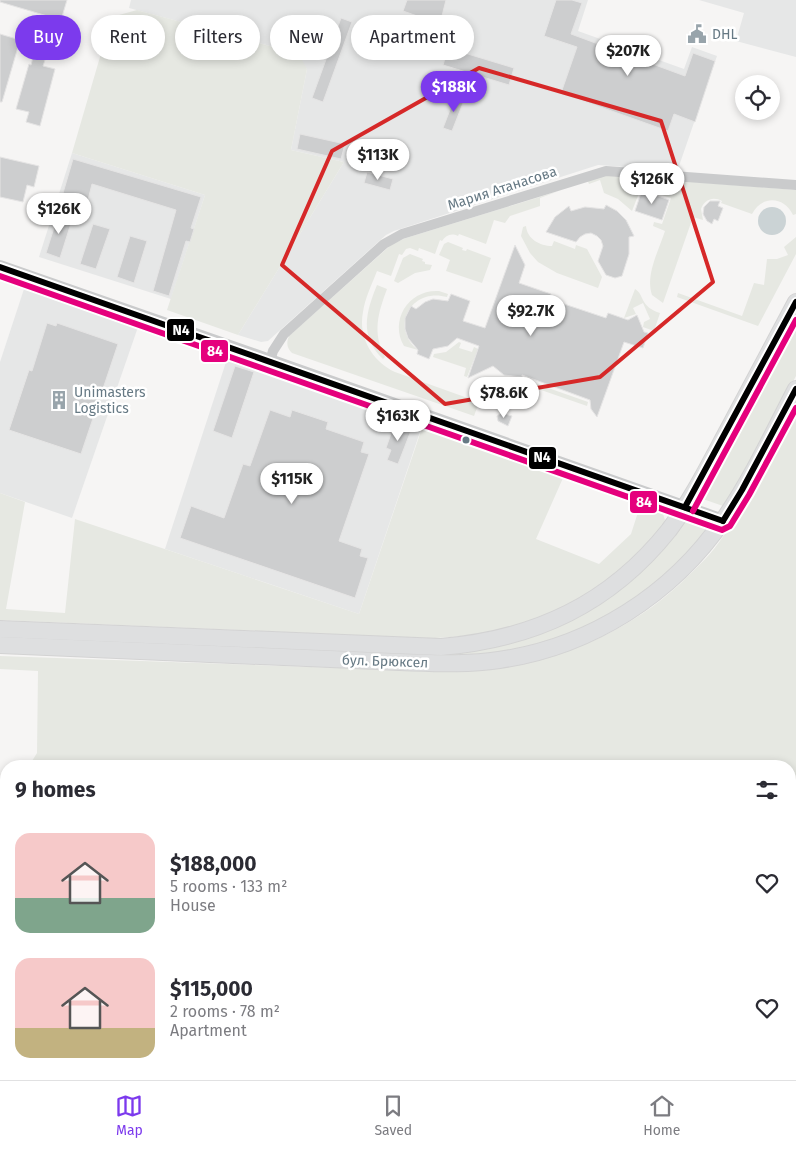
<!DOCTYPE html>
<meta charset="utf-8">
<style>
body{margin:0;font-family:"Fira Sans",sans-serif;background:#f2f2f3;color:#2b2b33;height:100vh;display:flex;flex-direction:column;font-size:19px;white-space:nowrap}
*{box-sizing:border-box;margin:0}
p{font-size:16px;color:#7c7c81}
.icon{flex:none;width:28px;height:28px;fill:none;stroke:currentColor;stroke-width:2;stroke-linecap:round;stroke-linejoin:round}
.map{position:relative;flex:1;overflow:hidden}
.drawer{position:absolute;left:0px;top:760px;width:796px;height:320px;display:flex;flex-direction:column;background:#fff;border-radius:20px 20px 0 0;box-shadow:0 2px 8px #0003}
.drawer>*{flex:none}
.top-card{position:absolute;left:15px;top:15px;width:500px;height:45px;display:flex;gap:10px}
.fabs{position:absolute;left:735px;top:75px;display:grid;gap:10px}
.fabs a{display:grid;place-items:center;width:45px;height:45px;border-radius:50%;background:#fff;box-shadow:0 2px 8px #0003;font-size:25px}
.price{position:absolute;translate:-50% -42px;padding:0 11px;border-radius:18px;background:#fff;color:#222;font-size:16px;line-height:32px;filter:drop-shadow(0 1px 2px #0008)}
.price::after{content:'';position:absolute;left:50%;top:30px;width:15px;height:11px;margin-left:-8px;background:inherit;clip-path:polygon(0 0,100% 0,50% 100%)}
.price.active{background:#7c3aed;color:#fff}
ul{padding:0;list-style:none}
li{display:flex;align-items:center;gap:15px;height:125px;padding:0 15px}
li span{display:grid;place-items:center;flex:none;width:140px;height:100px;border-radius:15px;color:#555}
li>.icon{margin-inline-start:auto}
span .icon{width:60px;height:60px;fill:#fffc;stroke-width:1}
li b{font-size:21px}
h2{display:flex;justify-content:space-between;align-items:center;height:60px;padding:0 15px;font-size:21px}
.pill{padding:0 18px;border-radius:22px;background:#fff;box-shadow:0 2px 8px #0003;font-size:18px;line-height:45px}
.pill.active{background:#7c3aed;color:#fff}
.tab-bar{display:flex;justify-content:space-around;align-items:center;height:70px;border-top:1px solid #e1e1e2;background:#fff;font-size:14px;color:#7c7c81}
.tab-bar a{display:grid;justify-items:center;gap:2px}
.tab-bar .active{color:#7c3aed}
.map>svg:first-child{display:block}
.built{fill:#e6e7e7}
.green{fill:#e6e8e2}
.water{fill:#cbd3d5}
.building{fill:#cdcecf;stroke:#e5e4e4}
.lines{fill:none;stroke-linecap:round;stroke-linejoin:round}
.primary-casing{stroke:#d3d3d3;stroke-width:18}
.minor{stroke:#cacbcc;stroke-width:10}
.tertiary{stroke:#cacbcc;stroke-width:14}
.primary{stroke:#dedfe0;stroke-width:16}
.bus-1-casing{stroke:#fff;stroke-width:10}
.bus-2-casing{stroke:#fff;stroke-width:10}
.bus-1{stroke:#000;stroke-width:6}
.bus-2{stroke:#e5007d;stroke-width:6}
.marked{fill:none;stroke:#d62828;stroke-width:4;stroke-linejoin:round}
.bus-dot{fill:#667984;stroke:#fff;stroke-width:2}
.labels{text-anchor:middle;stroke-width:5;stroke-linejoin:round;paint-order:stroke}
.poi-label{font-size:14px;fill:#667984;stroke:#fff;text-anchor:start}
.street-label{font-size:14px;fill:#667984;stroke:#fff}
.line-badge{stroke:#fff;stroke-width:2}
.badge-label{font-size:14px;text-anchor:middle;font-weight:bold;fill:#fff}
</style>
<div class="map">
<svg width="796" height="1080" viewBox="0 0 796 1080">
<rect width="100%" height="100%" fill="#f6f5f4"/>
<!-- built -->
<g class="built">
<polygon points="131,0 588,0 578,31 684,69 692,47 717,56 679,166 669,170 598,165 394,231 386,235 268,341 261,342 238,335 344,162 291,150 307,69 292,52 129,8"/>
<polygon points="699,0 796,0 796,57 736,41 744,13"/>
<polygon points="72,153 205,195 171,299 39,257"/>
<polygon points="24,289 138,327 72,518 0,493 0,362"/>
<polygon points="227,359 421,429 359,614 165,549"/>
<polygon points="790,938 796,953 796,1080 674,1080 673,1074 790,1074"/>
<polygon points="0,948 6,949 6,1074 198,1074 198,1080 0,1080"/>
</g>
<!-- green -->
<g class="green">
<polygon points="137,10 292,52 302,60 307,69 291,150 344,162 238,335 167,310 205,195 72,153 109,26 119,15"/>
<path d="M605 175 796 190V214L793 215C784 196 762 195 752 214L721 203 722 201C713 196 704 200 701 209L703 220 693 217 663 303 652 295C645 275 659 250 665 231L653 226 654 222 662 224 671 198 641 188 632 211 618 199 604 193 600 180 589 184 587 179Z"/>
<path d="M559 191 540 198V206L510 216 505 223 494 220 486 244 459 234 458 236C451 233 446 235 442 241L440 240 435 254 419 248 418 251 410 248 406 249 402 255 399 254 391 276 377 271C372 284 365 298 363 312 358 337 372 361 395 372L476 401 478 405 474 416 292 353C287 348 286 343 289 336L392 244 406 238Z"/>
<path d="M526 226C527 239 540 246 552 246L554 241 575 249 576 245 587 249 602 277 598 288 557 273 538 262 530 253 521 236 523 227Z"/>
<polygon points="796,237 796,254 758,326 677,297 678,293 742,316 754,283 764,285 767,259 777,259 788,255 784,247"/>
<polygon points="448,242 463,248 462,250 466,251 467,249 491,258 482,283 446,271 450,260 439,255 444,244"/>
<polygon points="410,254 423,259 422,261 425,262 425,264 432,265 430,270 415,273 398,283 394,281 403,258"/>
<path d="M377 285 387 289C378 313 372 333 385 357L383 359C359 336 366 312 377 285Z"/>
<path d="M635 289C645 295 639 306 660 313L654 331 643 327 644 322 650 319 643 303 633 308 636 314 624 318Z"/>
<path d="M439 291 448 294 447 297C412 287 389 326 418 350L404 346C389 320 409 289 439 291Z"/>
<polygon points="796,314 796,376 727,505 723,506 700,498 699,497"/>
<polygon points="459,342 461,343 459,348 472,352 474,347 478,349 467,377 464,376 466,368 433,357 434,354 446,352"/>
<polygon points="520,378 588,402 587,406 518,382"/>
<path d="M796 402V915L793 908H790V766H29L37 753 38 671 0 669V656L454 672C539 669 618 641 681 583 696 568 713 553 724 535 731 523 737 510 743 498 761 466 778 434 796 402Z"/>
<path d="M422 428 563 478 536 539 599 564 631 534 640 506 663 514 665 520C660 532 647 542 638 552 583 610 503 638 425 638L0 620V493L25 502 6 609 65 613 75 519 359 614Z"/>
<polygon points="684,521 688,521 707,528 685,557 639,597 592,625 537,645 493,654 454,656 143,645 1,636 389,651 548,630"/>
<polygon points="6,781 6,949 0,948 0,785"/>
<polygon points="198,1074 651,1074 652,1080 198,1080"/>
</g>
<!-- water -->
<circle class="water" cx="772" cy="221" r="14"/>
<!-- building -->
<g class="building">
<polygon points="0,0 67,0 61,20 0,2"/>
<polygon points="407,0 446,0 440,24 403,11"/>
<polygon points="556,0 572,0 582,3 571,34 685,76 693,53 715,61 695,122 674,114 668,131 561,93 577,47 544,36"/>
<polygon points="378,16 389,19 384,35 373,31"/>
<polygon points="341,18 352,22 323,102 312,98"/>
<polygon points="0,34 20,40 2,102 0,102"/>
<polygon points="448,48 514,68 509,85 443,65"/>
<polygon points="33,57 45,60 43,66 55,69 40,126 26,122 29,112 16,109 29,64 31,65"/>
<polygon points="456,94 465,98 452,131 443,128"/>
<polygon points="300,134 345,144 341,159 297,149"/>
<polygon points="0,157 39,166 34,187 27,185 23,202 0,197"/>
<polygon points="73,159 201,197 191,228 194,229 190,242 186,241 169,296 153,291 176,210 92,184 88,200 63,193"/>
<polygon points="367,172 393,179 390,190 364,183"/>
<polygon points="642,190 669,200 662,220 635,211"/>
<polygon points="710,201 720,201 718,206 723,208 718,221 714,219 712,224 707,221 703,214 704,207"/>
<polygon points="606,205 617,211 626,220 634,236 629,237 629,254 622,276 615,278 606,275 598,261 603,246 601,240 597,236 591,233 585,234 580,237 576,242 546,232 555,217 569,206 571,211 585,207 604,209"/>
<polygon points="59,212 73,217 60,258 46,253"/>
<polygon points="93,224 110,229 96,269 80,264"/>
<polygon points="130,236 147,241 134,283 117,277"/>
<polygon points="515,245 525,265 519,283 551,294 549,299 606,318 608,313 628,320 637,315 644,332 648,333 643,348 624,342 597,417 591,409 590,400 522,375 522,377 504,375 493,366 468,378 479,346 457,338 448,346 433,349 429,359 417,354 418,350 408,338 405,329 405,318 411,306 416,309 425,302 433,299 448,301 451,294 470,301 463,321 485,328"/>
<polygon points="47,323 56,326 57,323 118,344 81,454 9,430 29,370 32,371"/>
<polygon points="235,366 254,372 232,438 213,431"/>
<polygon points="270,410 290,417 292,410 328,422 326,429 364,442 361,452 369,454 339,541 362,549 360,556 368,558 355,598 180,538 191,506 224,518 243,464 250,466"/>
<polygon points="501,413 512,416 508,426 498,421 497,416"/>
<polygon points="395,422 412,428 398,464 387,460 391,450 386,448"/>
<polygon points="0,1070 6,1072 6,1074 25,1078 25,1080 0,1080"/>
</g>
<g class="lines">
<!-- primary casing -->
<g class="primary-casing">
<g id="primary">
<path d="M0 629 441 647C535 639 610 604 669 530 693 498 711 461 730 426 752 384 774 343 796 302"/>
<path d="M0 645 400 662C433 663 467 665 499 660 590 647 672 595 724 519 752 479 773 433 796 389"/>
</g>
</g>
<!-- minor -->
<g class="minor">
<polyline points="270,361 273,351 284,334 384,244 402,234 606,171 796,185"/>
<polyline points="660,1074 661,1080"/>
</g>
<!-- tertiary -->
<polyline class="tertiary" points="0,267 270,361 723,521"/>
<!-- primary -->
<use href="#primary" class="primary"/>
<!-- bus-1 casing -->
<g class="bus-1-casing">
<g id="bus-1">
<polyline points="0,267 723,521"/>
<polyline points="685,507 796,302"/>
<polyline points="723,521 742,490 796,389"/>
</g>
</g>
<!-- bus-2 casing -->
<g class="bus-2-casing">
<g id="bus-2">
<polyline points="0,276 722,530 730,526 749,495 796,408"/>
<polyline points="693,511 796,320"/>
</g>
</g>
<!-- bus-1 -->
<use href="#bus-1" class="bus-1"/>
<!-- bus-2 -->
<use href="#bus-2" class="bus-2"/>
</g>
<!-- marked area -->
<path class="marked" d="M479 68 661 121 713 282 600 377 445 404 282 265 332 151Z"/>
<!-- icons -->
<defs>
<g id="civic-bare" transform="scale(1.5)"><path d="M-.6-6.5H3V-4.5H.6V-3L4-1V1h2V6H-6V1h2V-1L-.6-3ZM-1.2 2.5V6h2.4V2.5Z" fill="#98a4ab" stroke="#fff" stroke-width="2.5" paint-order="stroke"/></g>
<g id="building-bare" transform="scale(1.5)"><path d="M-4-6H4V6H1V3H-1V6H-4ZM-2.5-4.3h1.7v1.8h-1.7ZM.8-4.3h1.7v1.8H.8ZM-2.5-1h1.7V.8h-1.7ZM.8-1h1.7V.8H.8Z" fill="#98a4ab" stroke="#fff" stroke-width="2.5" paint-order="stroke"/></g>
</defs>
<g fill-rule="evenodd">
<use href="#civic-bare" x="697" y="34"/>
<use href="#building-bare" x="59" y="400"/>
</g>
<!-- markers -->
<circle class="bus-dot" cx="466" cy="440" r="4.5"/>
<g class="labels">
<!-- poi labels -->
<g class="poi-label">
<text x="712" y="39">DHL</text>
<text x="74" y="397">Unimasters<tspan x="74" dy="16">Logistics</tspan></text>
</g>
<!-- street labels -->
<g class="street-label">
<text transform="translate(502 188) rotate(-18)" y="5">Мария Атанасова</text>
<text transform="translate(385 661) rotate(2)" y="5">бул. Брюксел</text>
</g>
</g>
<g class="line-badge">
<rect x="166" y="318" width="29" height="24" rx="5" fill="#000"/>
<rect x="200" y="339" width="29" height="24" rx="5" fill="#e5007d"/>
<rect x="528" y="446" width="29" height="24" rx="5" fill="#000"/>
<rect x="629" y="490" width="29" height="24" rx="5" fill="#e5007d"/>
</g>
<g class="badge-label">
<text x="181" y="335">N4</text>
<text x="215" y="356">84</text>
<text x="542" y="462">N4</text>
<text x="644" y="507">84</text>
</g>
</svg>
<div class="fabs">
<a><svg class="icon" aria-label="locate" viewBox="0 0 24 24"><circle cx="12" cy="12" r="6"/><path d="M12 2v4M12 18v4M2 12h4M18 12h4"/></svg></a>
</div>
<b class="price" style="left:628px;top:77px">$207K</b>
<b class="price active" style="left:454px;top:113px">$188K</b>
<b class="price" style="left:378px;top:181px">$113K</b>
<b class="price" style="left:652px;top:205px">$126K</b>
<b class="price" style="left:59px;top:235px">$126K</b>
<b class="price" style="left:531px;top:337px">$92.7K</b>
<b class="price" style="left:504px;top:419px">$78.6K</b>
<b class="price" style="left:398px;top:442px">$163K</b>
<b class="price" style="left:292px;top:505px">$115K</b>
<div class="top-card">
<a class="pill active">Buy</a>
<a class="pill">Rent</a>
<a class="pill">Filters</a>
<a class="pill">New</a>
<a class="pill">Apartment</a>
</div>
<section class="drawer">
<h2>9 homes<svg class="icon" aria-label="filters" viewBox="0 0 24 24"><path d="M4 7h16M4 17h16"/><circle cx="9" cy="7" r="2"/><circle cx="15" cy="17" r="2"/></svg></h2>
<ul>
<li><span style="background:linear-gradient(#f6c9c9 65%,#7fa58c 0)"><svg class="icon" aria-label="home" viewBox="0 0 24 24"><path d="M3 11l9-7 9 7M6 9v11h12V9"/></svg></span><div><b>$188,000</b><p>5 rooms · 133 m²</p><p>House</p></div><svg class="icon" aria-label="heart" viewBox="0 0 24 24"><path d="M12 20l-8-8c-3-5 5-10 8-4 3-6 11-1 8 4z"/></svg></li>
<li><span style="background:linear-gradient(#f6c9c9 70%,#c2b280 0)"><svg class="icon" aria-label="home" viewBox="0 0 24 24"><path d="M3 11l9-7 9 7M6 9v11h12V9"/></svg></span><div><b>$115,000</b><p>2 rooms · 78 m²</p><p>Apartment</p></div><svg class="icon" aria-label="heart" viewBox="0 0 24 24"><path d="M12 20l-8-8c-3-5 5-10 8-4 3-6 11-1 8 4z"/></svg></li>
</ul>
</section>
</div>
<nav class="tab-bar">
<a class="active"><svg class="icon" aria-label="map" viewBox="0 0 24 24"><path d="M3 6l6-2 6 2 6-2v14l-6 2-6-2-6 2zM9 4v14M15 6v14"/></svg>Map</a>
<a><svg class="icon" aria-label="saved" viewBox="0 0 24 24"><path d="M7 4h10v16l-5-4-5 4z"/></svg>Saved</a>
<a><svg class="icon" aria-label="home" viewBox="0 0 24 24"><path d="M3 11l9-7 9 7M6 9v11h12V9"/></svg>Home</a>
</nav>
